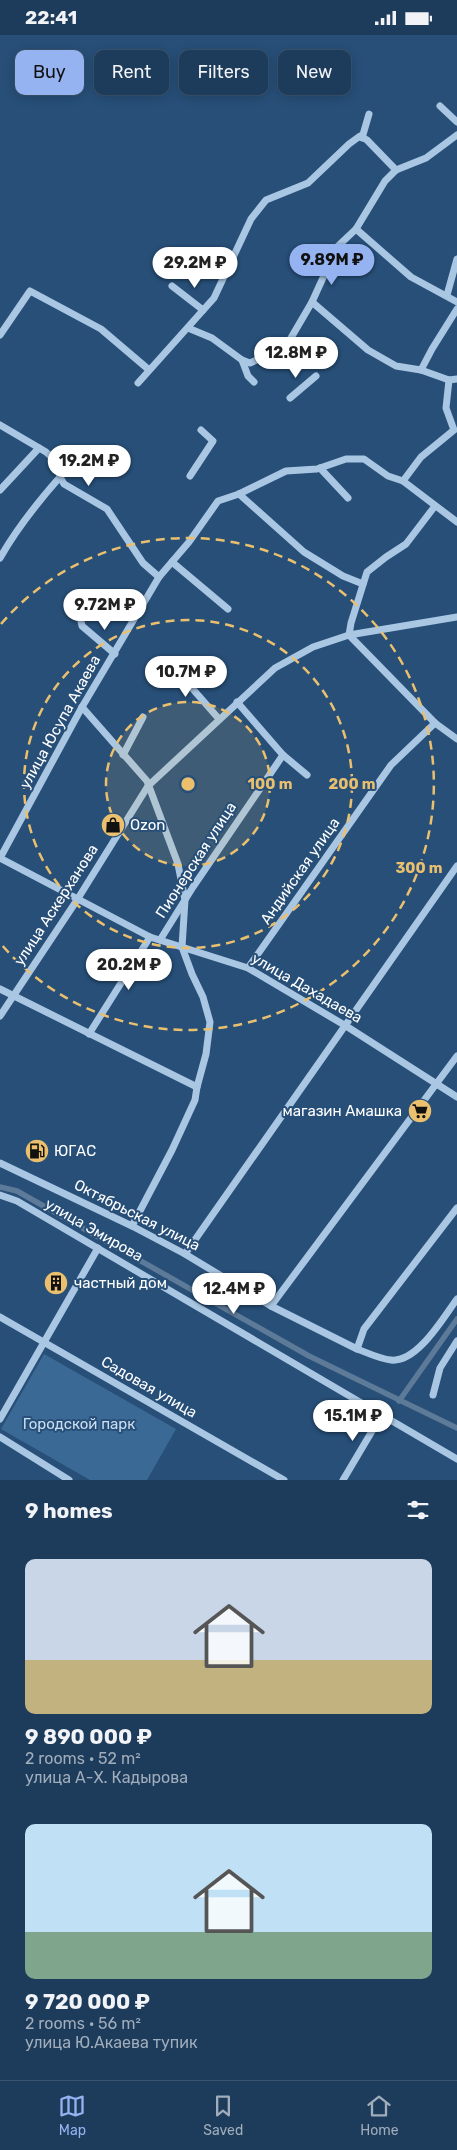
<!DOCTYPE html>
<meta charset="utf-8">
<style>
body{margin:0;font-family:Rubik,sans-serif;background:#254260;color:#f1f3f6;height:100vh;display:flex;flex-direction:column;font-size:19px;white-space:nowrap}
*{box-sizing:border-box;margin:0}
p{font-size:16px;color:#a0adbb}
.icon{flex:none;width:28px;height:28px;fill:none;stroke:currentColor;stroke-width:2;stroke-linecap:round;stroke-linejoin:round}
.map{position:relative;height:1445px;overflow:hidden}
.sheet{display:flex;flex-direction:column;background:#1d3b5a;flex:1}
.sheet>*{flex:none}
.hud{position:absolute;left:15px;top:15px;width:428px;height:45px;display:flex;gap:10px}
.price{position:absolute;translate:-50% -42px;padding:0 11px;border-radius:18px;background:#fff;color:#222;font-size:16px;line-height:32px;filter:drop-shadow(0 1px 2px #0008)}
.price::after{content:'';position:absolute;left:50%;top:30px;width:15px;height:11px;margin-left:-8px;background:inherit;clip-path:polygon(0 0,100% 0,50% 100%)}
.price.current{background:#95b2f1;color:#111}
ul{padding:0;list-style:none}
li{display:grid;align-content:center;gap:10px;height:265px;padding:0 25px}
li span{display:grid;place-items:center;height:155px;border-radius:10px;color:#555}
li>.icon{margin-inline-start:auto}
span .icon{width:90px;height:90px;fill:#fffc;stroke-width:1}
li b{font-size:21px}
h2{display:flex;justify-content:space-between;align-items:center;height:60px;padding:0 25px;font-size:21px}
.tag{padding:0 18px;border-radius:10px;background:#1d3b5a;box-shadow:0 2px 12px #0003,0 0 0 1px #3b5570;font-size:18px;line-height:45px}
.tag.current{background:#95b2f1;color:#111}
.status{display:flex;justify-content:space-between;align-items:center;height:35px;padding:0 25px;background:#1d3b5a;direction:ltr}
.status svg{height:14px;fill:currentColor}
.tabs{display:flex;justify-content:space-around;align-items:center;height:70px;border-top:1px solid #3b5570;background:#1d3b5a;font-size:14px;color:#a0adbb}
.tabs a{display:grid;justify-items:center;gap:2px}
.tabs .current{color:#95b2f1}
.map>svg:first-child{display:block}
.green{fill:#3b6995}
.lines{fill:none;stroke-linecap:round;stroke-linejoin:round}
.canal{stroke:#5d7a98;stroke-width:5.5}
.minor{stroke:#a9c6e3;stroke-width:7}
.ring{fill:none;stroke:#eac06f;stroke-width:2.5;stroke-dasharray:9 6}
.labels{text-anchor:middle;stroke-width:4;stroke-linejoin:round;paint-order:stroke}
.street-label{font-size:15px;fill:#fff;stroke:#274f78}
.poi-label{font-size:15px;fill:#fff;stroke:#274f78;text-anchor:start}
.park-label{font-size:15px;fill:#cbdff2;stroke:#274f78}
.centre{fill:#eac06f;stroke:#274f78;stroke-width:2.5}
.ring-label{font-size:15px;text-anchor:middle;font-weight:bold;fill:#eac06f;stroke:#274f78;stroke-width:4;stroke-linejoin:round;paint-order:stroke}
</style>
<div class="status"><b>22:41</b><svg viewBox="0 0 49 12"><path d="M0 12V9h3v3zM5 12V6h3v6zM10 12V3h3v9zM15 12V0h3v12zM26 1h20v11H26zM47 4h2v5h-2z"/></svg></div>
<div class="map">
<svg width="457" height="1445" viewBox="0 0 457 1445">
<rect width="100%" height="100%" fill="#274f78"/>
<!-- green -->
<polygon class="green" points="44,1319 176,1394 147,1445 90,1445 1,1394"/>
<g class="lines">
<!-- canal -->
<g class="canal">
<polyline points="0,1152 17,1156 309,1321 457,1393"/>
<polyline points="399,1366 457,1284"/>
</g>
<!-- minor -->
<g class="minor">
<polyline points="440,71 457,87"/>
<polyline points="362,103 369,79"/>
<polyline points="356,194 411,242 457,267"/>
<polyline points="172,251 203,275"/>
<polyline points="447,260 457,224"/>
<polyline points="312,267 368,315 396,331 421,335 449,345 457,344"/>
<polyline points="188,293 212,303 242,325 250,328 282,314 288,308 312,267 337,212 356,194 385,146 396,135 426,123 457,100"/>
<polyline points="0,300 30,256 101,294 148,334"/>
<polyline points="242,325 248,341 254,347"/>
<polyline points="421,335 432,314 457,274"/>
<polyline points="138,348 214,263 251,184 266,165 308,148 349,109 360,101 367,105 396,135"/>
<polyline points="290,363 316,341"/>
<polyline points="0,390 46,417 59,429 60,442 64,449 107,474 143,528 159,542"/>
<polyline points="320,433 348,463"/>
<polyline points="190,441 213,406 201,395"/>
<polyline points="403,446 421,422 454,395 446,373 449,345"/>
<polyline points="0,455 39,413"/>
<polyline points="239,459 304,517 343,541 363,549"/>
<polyline points="435,471 406,509 386,522 367,537 351,588 349,600 435,688 457,704"/>
<path d="M0 523C17 493 37 468 60 442"/>
<polyline points="172,527 228,574"/>
<polyline points="84,577 81,586 82,591 115,619"/>
<polyline points="201,637 191,652 219,684"/>
<polyline points="82,672 147,746 178,829 185,865 182,912 192,939 203,962 210,987 206,1019 197,1052 195,1065 172,1115 132,1191"/>
<polyline points="123,720 143,682"/>
<polyline points="283,720 307,740"/>
<polyline points="0,823 82,672 159,542 189,507 218,466 239,459 286,436 317,434 346,424 364,424 388,441 403,446 457,487"/>
<polyline points="0,823 150,902 248,933 346,991 457,1062"/>
<polyline points="160,905 193,852 283,720 237,667"/>
<polyline points="248,933 391,730 435,688"/>
<polyline points="0,954 197,1052"/>
<polyline points="0,981 77,865 148,751 275,633 313,612 349,600 457,582"/>
<polyline points="89,999 150,902"/>
<path d="M0 1128 132 1191 185 1219 271 1271 357 1314C368 1318 380 1324 391 1325 417 1328 443 1283 457 1264"/>
<polyline points="0,1160 17,1166 457,1424"/>
<polyline points="185,1219 457,831"/>
<polyline points="271,1271 457,1021"/>
<polyline points="0,1282 284,1445"/>
<polyline points="357,1314 364,1294 457,1173"/>
<polyline points="433,1360 440,1333 457,1306"/>
<polyline points="0,1384 98,1213"/>
<polyline points="0,1402 69,1445"/>
<polyline points="343,1445 381,1381"/>
</g>
</g>
<!-- distance rings -->
<circle cx="188" cy="749" r="82" fill="#eac06f" fill-opacity=".12"/>
<g class="ring">
<circle cx="188" cy="749" r="82"/>
<circle cx="188" cy="749" r="164"/>
<path d="M1 589A246 246 0 1 1 1 909"/>
</g>
<!-- icons -->
<defs>
<g id="shop-disc" transform="scale(1.25)"><circle r="9.5" fill="#eac06f" stroke="#274f78"/><path d="M-5-2.5h2.3a2.7 3.5 0 0 1 5.4 0H5L5.5 6h-11ZM-1.5-2.5h3a1.5 2.3 0 0 0-3 0Z" fill="#111"/></g>
<g id="supermarket-disc" transform="scale(1.25)"><circle r="9.5" fill="#eac06f" stroke="#274f78"/><path d="M-6-5.5h2.5l.6 2H6L4.5 2H-2.5L-4.4-4H-6ZM-1.5 3.2a1.3 1.3 0 1 0 .1 0ZM3 3.2a1.3 1.3 0 1 0 .1 0Z" fill="#111"/></g>
<g id="fuel-disc" transform="scale(1.25)"><circle r="9.5" fill="#eac06f" stroke="#274f78"/><path d="M-5.5-6h7V0h2V4h1.3V-2.5L3-4.5l.8-.8L6-3V5H2.5V1h-1V6h-7ZM-4.2-4.7v3.2H.2V-4.7Z" fill="#111"/></g>
<g id="building-disc" transform="scale(1.25)"><circle r="9.5" fill="#eac06f" stroke="#274f78"/><path d="M-4-6H4V6H1V3H-1V6H-4ZM-2.5-4.3h1.7v1.8h-1.7ZM.8-4.3h1.7v1.8H.8ZM-2.5-1h1.7V.8h-1.7ZM.8-1h1.7V.8H.8Z" fill="#111"/></g>
</defs>
<g fill-rule="evenodd">
<use href="#shop-disc" x="113" y="790"/>
<use href="#supermarket-disc" x="420" y="1076"/>
<use href="#fuel-disc" x="37" y="1116"/>
<use href="#building-disc" x="56" y="1248"/>
</g>
<g class="labels">
<!-- street labels -->
<g class="street-label">
<text transform="translate(60 687) rotate(-61)" y="5">улица Юсупа Акаева</text>
<text transform="translate(196 825) rotate(-57)" y="5">Пионерская улица</text>
<text transform="translate(300 836) rotate(-55)" y="5">Андийская улица</text>
<text transform="translate(56 870) rotate(-57)" y="5">улица Аскерханова</text>
<text transform="translate(307 953) rotate(30)" y="5">улица Дахадаева</text>
<text transform="translate(137 1180) rotate(27)" y="5">Октябрьская улица</text>
<text transform="translate(94 1195) rotate(30)" y="5">улица Эмирова</text>
<text transform="translate(149 1352) rotate(30)" y="5">Садовая улица</text>
</g>
<!-- poi labels -->
<g class="poi-label">
<text x="130" y="795">Ozon</text>
<text x="402" y="1081" text-anchor="end">магазин Амашка</text>
<text x="54" y="1121">ЮГАС</text>
<text x="74" y="1253">частный дом</text>
</g>
<!-- park labels -->
<g class="park-label">
<text x="79" y="1394">Городской парк</text>
</g>
</g>
<circle cx="188" cy="749" r="8" class="centre"/>
<g class="ring-label">
<text x="270" y="754">100 m</text>
<text x="352" y="754">200 m</text>
<text x="419" y="838">300 m</text>
</g>
</svg>
<b class="price current" style="left:332px;top:251px">9.89M ₽</b>
<b class="price" style="left:195px;top:254px">29.2M ₽</b>
<b class="price" style="left:296px;top:344px">12.8M ₽</b>
<b class="price" style="left:89px;top:452px">19.2M ₽</b>
<b class="price" style="left:105px;top:596px">9.72M ₽</b>
<b class="price" style="left:186px;top:663px">10.7M ₽</b>
<b class="price" style="left:129px;top:956px">20.2M ₽</b>
<b class="price" style="left:234px;top:1280px">12.4M ₽</b>
<b class="price" style="left:353px;top:1407px">15.1M ₽</b>
<div class="hud">
<a class="tag current">Buy</a>
<a class="tag">Rent</a>
<a class="tag">Filters</a>
<a class="tag">New</a>
</div>
</div>
<section class="sheet">
<h2>9 homes<svg class="icon" aria-label="filters" viewBox="0 0 24 24"><path d="M4 7h16M4 17h16"/><circle cx="9" cy="7" r="2"/><circle cx="15" cy="17" r="2"/></svg></h2>
<ul>
<li><span style="background:linear-gradient(#c9d6e8 65%,#c2b280 0)"><svg class="icon" aria-label="home" viewBox="0 0 24 24"><path d="M3 11l9-7 9 7M6 9v11h12V9"/></svg></span><div><b>9 890 000 ₽</b><p>2 rooms · 52 m²</p><p>улица А-Х. Кадырова</p></div></li>
<li><span style="background:linear-gradient(#bfe0f5 70%,#7fa58c 0)"><svg class="icon" aria-label="home" viewBox="0 0 24 24"><path d="M3 11l9-7 9 7M6 9v11h12V9"/></svg></span><div><b>9 720 000 ₽</b><p>2 rooms · 56 m²</p><p>улица Ю.Акаева тупик</p></div></li>
</ul>
</section>
<nav class="tabs">
<a class="current"><svg class="icon" aria-label="map" viewBox="0 0 24 24"><path d="M3 6l6-2 6 2 6-2v14l-6 2-6-2-6 2zM9 4v14M15 6v14"/></svg>Map</a>
<a><svg class="icon" aria-label="saved" viewBox="0 0 24 24"><path d="M7 4h10v16l-5-4-5 4z"/></svg>Saved</a>
<a><svg class="icon" aria-label="home" viewBox="0 0 24 24"><path d="M3 11l9-7 9 7M6 9v11h12V9"/></svg>Home</a>
</nav>
